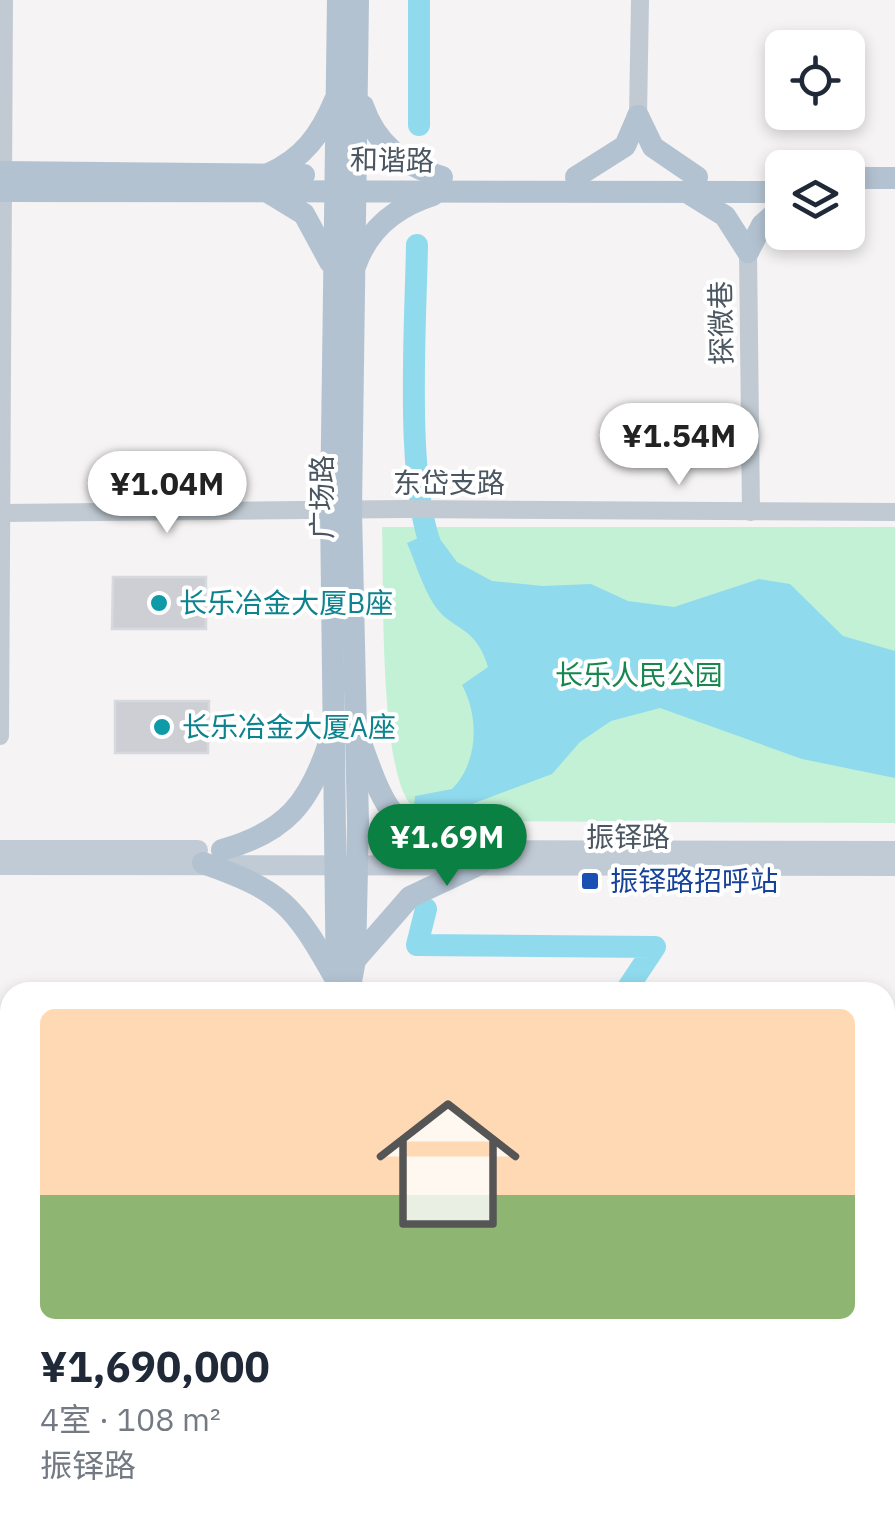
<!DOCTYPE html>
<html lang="zh">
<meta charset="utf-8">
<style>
body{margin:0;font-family:"IBM Plex Sans","Noto Sans SC",sans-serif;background:#f6f6f7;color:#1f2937;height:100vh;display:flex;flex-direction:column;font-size:38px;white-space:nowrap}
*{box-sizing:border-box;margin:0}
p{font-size:32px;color:#747a83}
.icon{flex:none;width:55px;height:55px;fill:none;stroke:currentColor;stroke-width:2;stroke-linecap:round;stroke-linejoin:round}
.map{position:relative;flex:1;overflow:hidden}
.details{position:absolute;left:0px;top:982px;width:895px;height:552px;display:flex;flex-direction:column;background:#fff;border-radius:30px 30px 0 0;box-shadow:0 5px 15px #0003}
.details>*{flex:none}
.buttons{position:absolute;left:765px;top:30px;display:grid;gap:20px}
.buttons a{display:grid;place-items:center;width:100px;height:100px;border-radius:15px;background:#fff;box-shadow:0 5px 15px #0003;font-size:50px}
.price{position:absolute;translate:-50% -85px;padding:0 22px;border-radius:35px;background:#fff;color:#222;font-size:32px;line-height:65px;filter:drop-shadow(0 2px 5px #0008)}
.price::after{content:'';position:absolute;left:50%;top:60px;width:30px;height:22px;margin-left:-15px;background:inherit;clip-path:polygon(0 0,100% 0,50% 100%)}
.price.selected{background:#0b8043;color:#fff}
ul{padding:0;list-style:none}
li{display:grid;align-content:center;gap:20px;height:530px;padding:0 40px}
li span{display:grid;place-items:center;height:310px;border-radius:15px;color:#555}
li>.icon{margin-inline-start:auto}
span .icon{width:180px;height:180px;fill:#fffc;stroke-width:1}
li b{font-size:42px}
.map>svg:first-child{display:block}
.green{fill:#c3f1d5}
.water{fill:#90daee}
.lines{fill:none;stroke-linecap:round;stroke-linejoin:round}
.river{stroke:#90daee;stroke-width:22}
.building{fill:#cdcfd5;stroke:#d7d9de;stroke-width:2.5}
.minor{stroke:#c1cad2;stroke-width:14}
.tertiary{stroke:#c1cad2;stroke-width:18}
.secondary{stroke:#c1cbd6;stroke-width:20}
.primary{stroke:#b3c2d1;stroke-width:22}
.culture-dot{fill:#0f9aa8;stroke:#fff;stroke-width:4}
.transit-dot{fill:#1a4fb4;stroke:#fff;stroke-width:4}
.labels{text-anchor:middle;stroke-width:8;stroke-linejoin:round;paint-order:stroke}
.street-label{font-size:28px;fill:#4a5661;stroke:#fff}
.culture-label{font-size:28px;fill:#0d838f;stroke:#fff;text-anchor:start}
.park-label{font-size:28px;fill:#17864f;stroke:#fff}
.transit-label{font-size:28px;fill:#164399;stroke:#fff;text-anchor:start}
</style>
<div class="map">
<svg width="895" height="1534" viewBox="0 0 895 1534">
<rect width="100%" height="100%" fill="#f5f3f3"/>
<!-- green -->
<path class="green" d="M382 527H895V823L453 821C437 821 422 818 411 805 379 769 384 582 382 527Z"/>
<!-- water -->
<path class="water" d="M434 531 457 562 492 581 543 586 591 584 628 601 674 607 759 579 790 584 843 636 895 651V778L802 759 660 708 611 721 580 742 552 774 445 814 414 808 415 796 452 789C479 762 479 716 462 685L488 667C475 623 451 632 433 603 422 585 415 562 407 543Z"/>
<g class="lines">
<!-- river -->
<g class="river">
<polyline points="419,125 419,0"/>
<path d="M417 245C416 319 403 499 437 559"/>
<polyline points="439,821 468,793"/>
<polyline points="426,909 417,945 655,947 625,992"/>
<polyline points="230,1534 237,1525"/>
</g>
</g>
<!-- building -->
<g class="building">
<polygon points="113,577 206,577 206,629 112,629"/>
<polygon points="115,701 209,701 208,753 115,753"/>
</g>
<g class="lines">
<!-- minor -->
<g class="minor">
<polyline points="885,1228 895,1225"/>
<polyline points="0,1369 10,1382"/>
<polyline points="0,1408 10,1398"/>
<polyline points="885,1483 895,1479"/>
<polyline points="262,1534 271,1525"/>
<polyline points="793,1534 805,1525"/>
</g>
<!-- tertiary -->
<g class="tertiary">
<polyline points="638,116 640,0"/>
<polyline points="748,252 751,512"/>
<polyline points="2,513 402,509 895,512"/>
<polyline points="0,736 4,0"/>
<polyline points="283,1534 284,1525"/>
</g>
<!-- secondary -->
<g class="secondary">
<polyline points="0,850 198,850"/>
<polyline points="452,850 895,851"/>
<polyline points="0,865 895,866"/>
</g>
<!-- primary -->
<g class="primary">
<path d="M363 106C376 144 404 166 442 177"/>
<polyline points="638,116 653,147 697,177"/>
<polyline points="0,172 304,175"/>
<path d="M268 174C303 159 321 134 335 100"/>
<polyline points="576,177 625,146 638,116"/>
<polyline points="848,178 895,178"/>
<polyline points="0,191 782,192"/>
<polyline points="268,192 304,214 330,262"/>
<polyline points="688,193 725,216 748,252"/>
<polyline points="748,252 762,225 782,207"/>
<path d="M356 264C369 228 398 206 433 195"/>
<path d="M362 746C386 813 395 835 468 849"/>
<path d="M222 850C286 832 310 803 330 740"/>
<path d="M203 863C281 890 294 905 334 976"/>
<polyline points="355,960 410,897 480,864"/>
<polyline points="337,992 331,511 338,0"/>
<polyline points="349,992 355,960 358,822 351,510 358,0"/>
</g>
</g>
<!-- markers -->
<g class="culture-dot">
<circle cx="159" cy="603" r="10"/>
<circle cx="162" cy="727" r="10"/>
</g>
<rect class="transit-dot" x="580" y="871" width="20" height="20" rx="5"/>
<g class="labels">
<!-- street labels -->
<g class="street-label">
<text transform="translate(392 160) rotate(1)" y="10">和谐路</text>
<text transform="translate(721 323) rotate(-91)" y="10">探微巷</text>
<text x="449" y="493">东岱支路</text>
<text transform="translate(322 497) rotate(-90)" y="10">广场路</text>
<text x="628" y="847">振铎路</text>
</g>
<!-- culture labels -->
<g class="culture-label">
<text x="179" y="613">长乐冶金大厦B座</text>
<text x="182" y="737">长乐冶金大厦A座</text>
</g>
<!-- park labels -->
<g class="park-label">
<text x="639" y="685">长乐人民公园</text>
</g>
<!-- transit labels -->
<g class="transit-label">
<text x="610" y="891">振铎路招呼站</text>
</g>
</g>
</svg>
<div class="buttons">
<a><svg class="icon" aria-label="locate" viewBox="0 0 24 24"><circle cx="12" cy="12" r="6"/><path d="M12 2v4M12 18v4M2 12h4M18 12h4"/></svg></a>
<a><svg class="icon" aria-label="layers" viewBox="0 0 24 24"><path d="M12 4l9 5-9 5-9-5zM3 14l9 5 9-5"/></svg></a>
</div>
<b class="price" style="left:679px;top:488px">¥1.54M</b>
<b class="price" style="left:167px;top:536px">¥1.04M</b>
<b class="price selected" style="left:447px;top:889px">¥1.69M</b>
<section class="details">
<ul>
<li><span style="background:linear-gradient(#ffd9b3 60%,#8fb573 0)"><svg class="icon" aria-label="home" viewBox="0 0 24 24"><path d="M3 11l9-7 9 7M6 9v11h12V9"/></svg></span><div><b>¥1,690,000</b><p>4室 · 108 m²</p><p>振铎路</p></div></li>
</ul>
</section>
</div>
